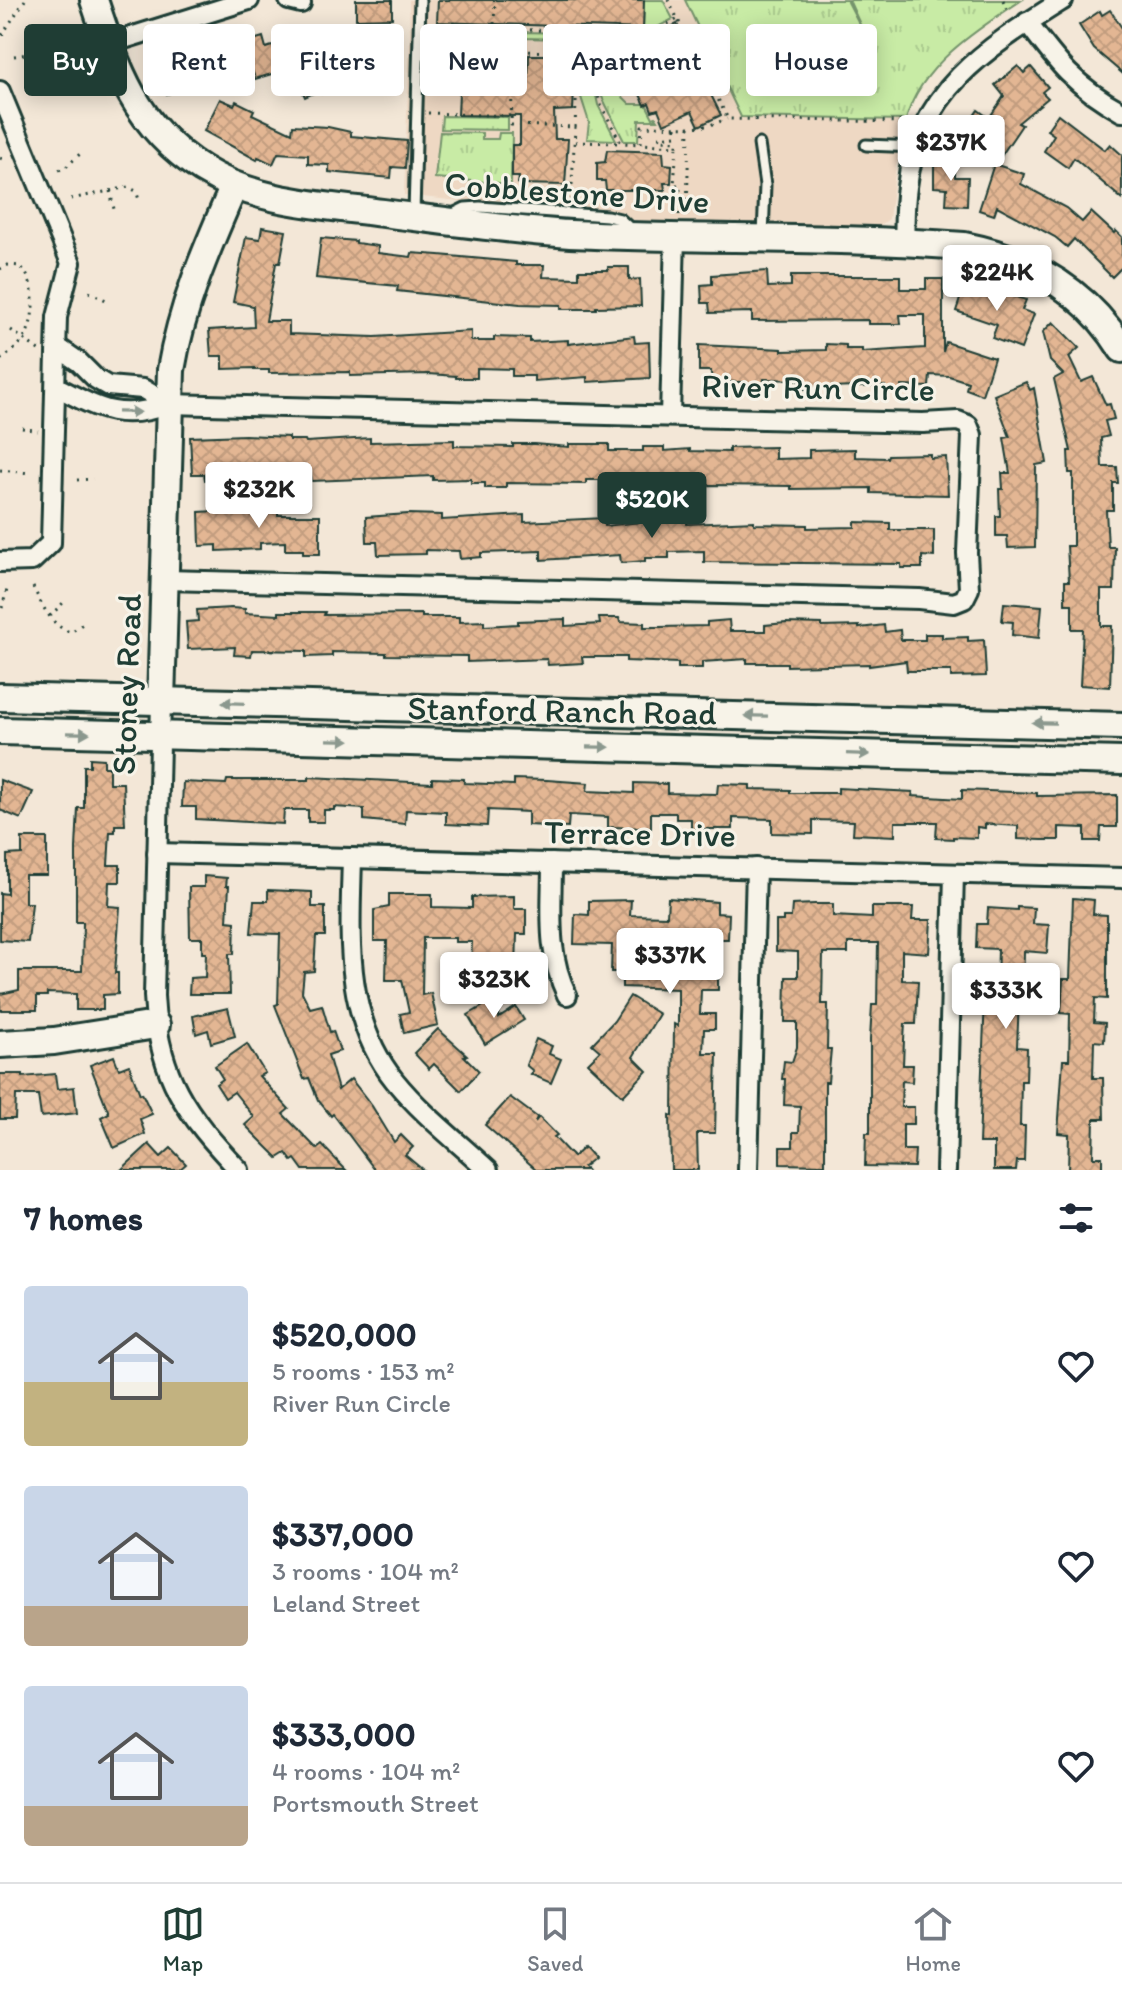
<!DOCTYPE html>
<meta charset="utf-8">
<style>
body{margin:0;font-family:Itim,sans-serif;background:#f6f6f7;color:#1f2937;height:100vh;display:flex;flex-direction:column;font-size:30px;white-space:nowrap}
*{box-sizing:border-box;margin:0}
p{font-size:26px;color:#747a83}
.icon{flex:none;width:44px;height:44px;fill:none;stroke:currentColor;stroke-width:2;stroke-linecap:round;stroke-linejoin:round}
.map{position:relative;height:1170px;overflow:hidden}
.side{display:flex;flex-direction:column;background:#fff;flex:1}
.side>*{flex:none}
.banner{position:absolute;left:24px;top:24px;width:1074px;height:72px;display:flex;gap:16px}
.price{position:absolute;translate:-50% -68px;padding:0 18px;border-radius:8px;background:#fff;color:#222;font-size:26px;line-height:52px;filter:drop-shadow(0 2px 4px #0008)}
.price::after{content:'';position:absolute;left:50%;top:48px;width:24px;height:18px;margin-left:-12px;background:inherit;clip-path:polygon(0 0,100% 0,50% 100%)}
.price.active{background:#1f3d34;color:#fff}
ul{padding:0;list-style:none}
li{display:flex;align-items:center;gap:24px;height:200px;padding:0 24px}
li span{display:grid;place-items:center;flex:none;width:224px;height:160px;border-radius:8px;color:#555}
li>.icon{margin-inline-start:auto}
span .icon{width:96px;height:96px;fill:#fffc;stroke-width:1}
li b{font-size:34px}
h2{display:flex;justify-content:space-between;align-items:center;height:96px;padding:0 24px;font-size:34px}
.pill{padding:0 28px;border-radius:8px;background:#fff;box-shadow:0 4px 20px #0003;font-size:28px;line-height:72px}
.pill.active{background:#1f3d34;color:#fff}
.tabs{display:flex;justify-content:space-around;align-items:center;height:112px;border-top:2px solid #e0e1e3;background:#fff;font-size:22px;color:#747a83}
.tabs a{display:grid;justify-items:center;gap:4px}
.tabs .active{color:#1f3d34}
.map>svg:first-child{display:block}
.built{fill:#eed8c3}
.grass{fill:url(#grass-tufts);stroke:#74946c;stroke-width:2}
.building{fill:url(#building-cross-hatch);stroke:#1f3d34;stroke-width:2}
.lines{fill:none;stroke-linecap:round;stroke-linejoin:round}
.lane-casing{stroke:#1f3d34;stroke-width:15}
.street-casing{stroke:#1f3d34;stroke-width:24}
.secondary-casing{stroke:#1f3d34;stroke-width:32}
.path{stroke:#1f3d34;stroke-width:3;stroke-dasharray:2 6;stroke-linecap:butt}
.lane{stroke:#f7f3e8;stroke-width:9}
.street{stroke:#f7f3e8;stroke-width:18}
.secondary{stroke:#f7f3e8;stroke-width:26}
.oneway{fill:#8b988e}
.labels{text-anchor:middle;stroke-width:6;stroke-linejoin:round;paint-order:stroke}
.street-label{font-size:34px;fill:#1f3d34;stroke:#f7f3e8}
</style>
<div class="map">
<svg width="1122" height="1170" viewBox="0 0 1122 1170">
<defs>
<pattern id="grass-tufts" width="24" height="20" patternUnits="userSpaceOnUse" patternTransform="scale(2)"><rect width="24" height="20" fill="#c8eba5"/><path d="M3 7l-1-3M5 7V3M7 7l1-3M15 17l-1-3M17 17v-4M19 17l1-3" fill="none" stroke="#abca8f"/></pattern>
<pattern id="building-cross-hatch" width="8" height="8" patternUnits="userSpaceOnUse" patternTransform="scale(2)"><rect width="8" height="8" fill="#e3b693"/><path d="M0 0l8 8M0 8l8-8" fill="none" stroke="#c29d7f"/></pattern>
</defs>
<rect width="100%" height="100%" fill="#f3e7d7"/>
<filter id="ink" filterUnits="userSpaceOnUse"><feTurbulence type="fractalNoise" baseFrequency=".0125" numOctaves="2"/><feDisplacementMap in="SourceGraphic" scale="16" xChannelSelector="R" yChannelSelector="G"/><feConvolveMatrix kernelMatrix="1 2 1 2 8 2 1 2 1" color-interpolation-filters="sRGB"/></filter>
<g filter="url(#ink)">
<!-- built -->
<polygon class="built" points="409,0 846,0 906,119 911,121 896,166 889,219 878,227 863,228 660,223 404,195 410,32"/>
<!-- grass -->
<g class="grass">
<polygon points="644,0 663,0 673,19 654,29 643,28"/>
<path d="M685 0H847L863 31 849 0H1022C979 28 919 66 906 120L741 117Z"/>
<polygon points="517,32 576,33 575,39 517,38"/>
<polygon points="583,35 595,36 595,91 598,105 616,140 587,139 589,122 581,97"/>
<polygon points="602,36 614,38 628,69 619,83 622,96 630,104 646,104 653,118 656,117 658,120 639,120 638,141 624,141 601,95"/>
<path d="M490 37 505 38 504 50 461 49 460 66 443 65V76L432 71C430 59 426 45 439 39L490 41Z"/>
<polygon points="442,116 508,117 508,130 441,129"/>
<polygon points="440,132 482,133 482,139 498,139 499,133 512,133 511,184 435,178"/>
</g>
<!-- building -->
<g class="building">
<polygon points="356,0 392,0 392,18 356,19"/>
<polygon points="438,0 644,0 643,29 437,22"/>
<polygon points="1110,10 1122,28 1122,73 1094,49 1079,25 1100,11 1102,15"/>
<polygon points="677,24 682,36 674,40 696,80 702,77 721,115 699,126 692,111 664,124 658,109 652,111 649,103 645,105 630,74 634,71 627,47"/>
<polygon points="355,25 384,51 362,76 333,50"/>
<polygon points="233,35 236,45 263,37 266,48 278,44 285,70 255,79 252,69 167,94 160,69 171,66 167,53 188,47 189,52 217,44 216,39"/>
<polygon points="321,47 339,86 322,94 320,90 305,97 289,62"/>
<polygon points="461,49 504,50 504,87 528,87 529,55 561,55 561,68 570,68 568,89 574,90 573,110 554,111 555,139 568,139 565,185 518,184 519,177 512,177 512,145 520,145 520,116 458,115"/>
<polygon points="1018,66 1024,73 1031,67 1048,87 1042,92 1048,98 1018,123 1022,125 1001,156 964,130 978,110 989,118 1004,96 995,85"/>
<polygon points="220,99 234,105 236,101 254,110 252,114 292,133 293,125 328,127 351,132 351,136 407,141 405,168 392,167 391,178 329,172 329,165 308,164 308,155 278,153 273,164 258,157 257,160 204,131"/>
<polygon points="1058,114 1105,150 1110,144 1122,155 1122,199 1074,158 1068,168 1044,151 1054,135 1047,130"/>
<polygon points="607,150 663,152 664,164 672,165 671,183 664,183 665,190 606,190 605,181 597,181 597,163 605,162"/>
<polygon points="934,160 955,160 955,177 968,177 967,206 946,205 947,188 934,187"/>
<polygon points="994,164 1024,174 1021,184 1066,208 1082,222 1091,212 1114,233 1116,231 1122,237 1122,267 1112,277 1074,239 1067,247 1055,237 997,206 994,215 979,210"/>
<polygon points="262,227 286,231 280,263 276,263 266,321 289,321 289,334 375,337 471,331 471,341 494,341 494,337 530,338 530,342 568,340 568,344 634,336 635,343 649,342 650,378 587,382 587,377 534,381 534,376 512,376 512,369 477,368 477,378 456,378 456,376 429,374 350,376 350,372 269,373 269,370 254,370 254,368 223,369 223,356 211,356 209,330 254,327 253,306 233,302 246,237 260,239"/>
<polygon points="321,238 356,241 356,243 378,246 378,253 411,257 412,253 439,255 516,262 516,265 544,265 543,277 579,278 579,270 608,270 608,267 629,267 629,280 640,279 641,306 596,307 596,309 561,309 561,305 520,304 397,291 398,286 316,278"/>
<polygon points="767,271 768,287 791,286 791,276 900,276 900,289 926,289 926,279 943,279 943,352 946,342 994,358 982,395 966,389 968,382 949,376 930,375 929,387 902,386 902,391 885,391 885,386 800,389 799,380 764,379 763,386 746,386 746,382 711,382 711,371 699,371 699,345 782,349 782,351 826,350 826,344 846,345 846,349 862,349 862,352 925,348 925,315 900,315 901,324 868,324 868,320 752,321 752,312 710,313 709,303 702,303 701,285 712,284 712,275"/>
<polygon points="966,281 1026,300 1022,310 1034,314 1021,349 992,338 997,325 956,311"/>
<polygon points="1053,322 1079,348 1069,357 1081,382 1093,377 1106,405 1110,404 1114,419 1105,421 1109,436 1101,438 1102,467 1117,467 1118,483 1113,483 1113,510 1106,510 1108,547 1115,547 1114,590 1101,590 1101,626 1112,626 1110,687 1080,685 1083,629 1072,629 1072,604 1065,604 1065,581 1069,581 1067,546 1073,546 1073,473 1069,473 1068,451 1071,451 1054,379 1063,374 1050,361 1043,332"/>
<polygon points="1026,382 1030,390 1034,388 1047,463 1036,465 1035,547 1008,548 1007,536 996,536 996,516 1000,516 999,489 1003,489 1002,473 1010,473 1004,438 1010,437 994,395"/>
<polygon points="245,435 289,437 289,440 305,440 306,442 370,438 370,442 454,440 454,446 513,447 513,444 534,444 569,447 569,444 609,444 609,451 643,451 643,447 664,447 664,451 690,449 690,451 729,452 729,448 775,447 775,459 809,458 809,450 855,449 855,457 887,458 888,455 930,454 930,458 946,457 948,495 871,493 871,488 791,489 791,486 711,485 691,486 691,492 643,496 643,488 614,487 613,480 586,480 586,484 506,483 506,488 485,488 485,483 471,483 471,479 433,480 433,476 312,481 311,475 271,476 271,473 226,472 227,478 205,480 204,474 192,474 190,437"/>
<polygon points="234,510 278,512 278,515 320,515 320,554 303,554 303,550 285,550 285,542 260,543 260,549 217,551 217,545 200,546 199,512"/>
<polygon points="408,514 442,515 442,520 524,515 524,522 604,518 605,526 650,521 687,520 687,524 754,521 754,524 807,525 807,528 855,527 855,522 890,523 890,530 934,530 934,557 922,556 922,568 901,568 901,564 704,562 704,551 669,552 669,558 645,558 645,561 621,563 620,555 541,560 541,551 481,553 481,557 460,559 459,551 426,550 426,554 378,555 377,542 367,542 366,517"/>
<polygon points="1004,603 1042,606 1039,638 1012,635 1013,622 1002,621"/>
<polygon points="231,608 245,609 245,613 279,615 279,612 325,612 324,615 422,614 422,617 459,617 459,622 484,621 484,626 518,624 518,621 565,619 565,626 600,624 599,618 619,618 620,622 644,623 644,627 660,627 707,626 707,622 729,620 730,631 765,631 765,625 786,623 822,624 822,627 859,626 859,628 884,625 885,632 900,630 901,640 925,640 925,634 942,634 942,638 968,637 968,641 984,640 986,676 951,677 951,671 907,671 906,661 869,666 869,664 787,666 787,663 747,663 747,659 702,662 702,668 678,668 678,663 626,661 626,657 582,657 583,663 548,665 547,659 467,662 467,656 386,655 386,653 332,652 332,656 306,657 306,651 252,650 251,656 234,655 235,647 188,649 186,622 198,621 197,610"/>
<polygon points="90,758 104,759 104,767 109,767 109,783 123,783 125,825 115,825 115,832 110,832 108,865 120,865 120,882 109,882 108,906 120,907 115,973 118,973 118,994 103,995 103,1010 76,1010 76,994 47,993 47,996 37,996 37,1010 0,1010 0,994 19,990 19,971 82,971 83,922 76,922 76,848 78,808 84,808 84,766 90,766"/>
<polygon points="309,777 432,783 432,778 464,779 464,783 514,785 514,779 547,780 588,783 587,791 634,793 634,783 667,784 667,793 717,794 718,784 750,785 750,789 790,790 790,793 838,793 838,788 913,792 912,796 962,799 962,790 1037,793 1037,796 1117,795 1117,827 1101,827 1100,841 1085,841 1085,828 1059,827 1059,840 1042,840 1018,839 1018,826 985,824 985,828 977,827 977,838 953,837 953,839 936,838 937,822 895,822 895,836 853,834 854,821 813,820 813,834 772,833 772,819 733,818 733,829 691,829 691,819 676,819 676,813 651,813 651,828 608,827 608,817 569,815 568,827 528,825 528,812 488,810 487,826 446,824 446,812 406,810 405,824 364,820 364,809 334,807 334,810 324,810 324,822 308,822 308,810 284,810 283,824 196,819 196,807 182,807 183,782 226,784 227,780 309,780"/>
<polygon points="0,780 33,792 21,819 0,810"/>
<polygon points="22,838 47,838 47,875 25,875 25,903 32,903 28,942 0,940 0,893 7,894 7,855 22,854"/>
<polygon points="204,876 227,878 226,886 229,886 227,921 235,922 234,954 229,954 230,994 189,994 190,978 205,977 206,953 202,953 202,938 190,938 189,887 204,887"/>
<polygon points="268,890 312,892 312,907 325,907 325,936 316,936 314,971 304,972 302,992 310,1008 322,1005 330,1032 333,1031 340,1051 328,1055 338,1090 351,1079 372,1106 394,1142 401,1135 413,1147 405,1155 423,1170 375,1170 333,1114 331,1116 318,1100 309,1078 304,1079 275,1005 278,1004 280,934 251,933 254,901 268,901"/>
<polygon points="389,894 432,894 432,907 472,908 472,897 514,896 514,909 526,909 526,934 517,934 516,971 501,970 500,988 470,987 472,942 455,942 455,938 423,938 422,995 431,993 438,1025 404,1033 400,1014 409,1012 402,980 386,980 387,941 374,941 374,910 389,907"/>
<polygon points="668,898 717,902 717,913 729,914 728,939 712,939 712,946 705,946 704,973 718,973 718,990 701,990 700,1014 715,1014 715,1029 704,1029 703,1053 717,1053 715,1133 697,1133 698,1170 671,1170 670,1115 673,1116 674,1024 678,1026 678,989 622,987 622,972 611,972 612,945 574,944 575,914 589,915 589,901 631,900 630,915 667,916"/>
<polygon points="1073,898 1094,900 1093,914 1107,915 1107,999 1095,998 1094,1022 1105,1023 1104,1042 1094,1041 1093,1078 1103,1078 1104,1119 1094,1119 1093,1157 1102,1157 1102,1170 1068,1170 1069,1134 1058,1133 1063,1060 1069,1060 1070,1014 1061,1013 1063,979 1070,979"/>
<polygon points="815,904 833,904 833,916 872,918 872,907 913,907 912,920 931,920 929,953 902,951 902,980 918,981 916,1024 905,1024 904,1040 903,1065 913,1065 912,1082 902,1081 901,1107 914,1107 914,1124 903,1124 903,1150 915,1150 914,1167 865,1166 866,1133 870,1133 870,1039 872,1005 877,1005 878,943 848,943 848,953 823,953 822,1004 828,1004 827,1049 831,1049 828,1082 825,1082 825,1165 780,1164 780,1147 793,1147 793,1132 799,1132 800,1106 784,1105 785,1079 782,1079 784,1061 792,1062 797,1047 797,1022 785,1022 786,977 798,977 798,952 776,951 776,921 783,921 783,917 791,917 792,905"/>
<polygon points="1017,907 1034,908 1033,924 1049,925 1047,953 1024,951 1023,999 1019,999 1017,1047 1027,1048 1026,1081 1021,1081 1020,1126 1025,1126 1024,1161 1017,1161 1016,1170 994,1170 994,1143 979,1143 985,998 982,998 982,983 997,983 998,949 976,948 977,924 987,924 988,908 1017,910"/>
<polygon points="500,996 499,1018 516,1007 524,1020 485,1044 468,1015"/>
<polygon points="630,996 659,1014 633,1057 647,1071 623,1096 588,1063 600,1051 592,1044 614,1021"/>
<polygon points="228,1008 235,1036 211,1043 208,1030 196,1034 193,1016"/>
<polygon points="438,1029 467,1055 464,1056 479,1071 461,1091 434,1064 429,1069 414,1053"/>
<polygon points="536,1039 552,1046 549,1054 561,1059 551,1083 530,1074 533,1071 526,1065"/>
<polygon points="247,1044 265,1073 259,1076 289,1109 283,1114 317,1149 322,1145 346,1170 303,1170 295,1159 292,1161 286,1153 278,1158 245,1125 254,1117 234,1092 225,1098 216,1084 223,1079 215,1066"/>
<polygon points="114,1056 119,1069 129,1065 140,1094 142,1093 152,1114 140,1119 145,1134 114,1148 101,1117 109,1113 90,1065"/>
<polygon points="0,1074 23,1074 23,1077 55,1074 57,1089 74,1087 77,1113 41,1117 38,1095 16,1095 15,1119 0,1119"/>
<polygon points="510,1097 537,1117 535,1122 539,1117 557,1135 554,1137 573,1157 584,1147 594,1158 583,1167 586,1170 537,1170 485,1125"/>
<polygon points="149,1144 161,1157 171,1148 186,1164 179,1170 121,1170"/>
</g>
<g class="lines">
<!-- lane casing -->
<g class="lane-casing">
<g id="lane">
<polyline points="420,29 488,33"/>
<polyline points="759,144 765,185 763,236"/>
<polyline points="866,145 916,147"/>
<polyline points="414,213 420,0"/>
<polyline points="451,215 465,208 480,207 607,216 620,219 633,231"/>
</g>
</g>
<!-- street casing -->
<g class="street-casing">
<g id="street">
<polyline points="289,0 301,3"/>
<path d="M1027 22C1058 64 1075 86 1122 112"/>
<polyline points="108,44 249,0"/>
<polyline points="0,91 71,263 57,317 51,543 32,561 0,562"/>
<path d="M904 243C905 225 904 206 907 187 918 90 987 48 1063 0"/>
<path d="M57 387C99 409 121 422 169 404L143 389 108 386 96 379 79 362 57 347"/>
<polyline points="670,416 675,237"/>
<polyline points="165,580 919,599 954,603 964,599 969,589 967,553 972,435 968,425 958,421 923,423 169,404"/>
<path d="M161 701 154 996C158 1076 186 1114 239 1170"/>
<polyline points="157,853 1122,878"/>
<path d="M352 858C350 935 343 1017 395 1081 422 1114 457 1141 488 1170"/>
<path d="M552 863C552 909 546 952 567 995"/>
<polyline points="748,1170 756,868"/>
<polyline points="946,1170 954,874"/>
</g>
</g>
<!-- secondary casing -->
<g class="secondary-casing">
<g id="secondary">
<path d="M94 0C117 70 136 127 202 169 256 203 322 205 383 213 445 221 507 230 570 234 701 240 833 236 964 246 1030 259 1086 291 1122 349"/>
<polyline points="0,697 1122,726"/>
<path d="M161 701 171 370C182 304 208 246 234 186"/>
<polyline points="0,731 1122,761"/>
<polyline points="0,1044 54,1041 156,1025"/>
</g>
</g>
<!-- path -->
<g class="path">
<polyline points="668,0 728,119 906,122"/>
<polyline points="1003,0 1009,13"/>
<polyline points="494,24 495,0"/>
<polyline points="498,29 514,29 511,125 575,127 571,203"/>
<polyline points="514,29 616,34 632,72"/>
<polyline points="599,33 597,91 600,103 621,143 641,144"/>
<polyline points="2,35 25,0"/>
<polyline points="617,38 632,32 641,37 678,19"/>
<polyline points="513,51 577,52"/>
<polyline points="14,56 35,53"/>
<polyline points="428,113 512,116"/>
<polyline points="575,127 579,32"/>
<polyline points="676,127 676,135 660,137 659,140 677,141 677,146"/>
<polyline points="575,142 621,143"/>
<polyline points="0,158 4,160"/>
<polyline points="59,170 66,167 81,153"/>
<polyline points="110,191 114,209"/>
<polyline points="71,199 128,187 136,191 140,202"/>
<polyline points="679,215 680,185 674,185 677,146 641,144 642,126 689,127"/>
<polyline points="687,216 689,127 707,126 727,119"/>
<path d="M0 269 7 265 20 266C36 281 36 313 27 333 22 344 11 353 0 360"/>
<polyline points="89,292 108,301"/>
<polyline points="11,330 40,351"/>
<polyline points="22,428 38,431"/>
<polyline points="0,470 30,473"/>
<polyline points="77,480 93,479"/>
<path d="M33 587C41 603 52 628 71 632L84 623"/>
<polyline points="2,608 8,586"/>
<polyline points="50,616 63,603"/>
</g>
<!-- lane -->
<use href="#lane" class="lane"/>
<!-- street -->
<use href="#street" class="street"/>
<!-- secondary -->
<use href="#secondary" class="secondary"/>
</g>
<!-- one-way arrows -->
<defs><path id="oneway-solid" d="M-6-.8H1V-3.2L6.5 0L1 3.2V.8H-6Z" transform="scale(2)"/></defs>
<g class="oneway">
<use href="#oneway-solid" transform="translate(129 412) rotate(1)"/>
<use href="#oneway-solid" transform="translate(233 703) rotate(-178)"/>
<use href="#oneway-solid" transform="translate(756 716) rotate(-179)"/>
<use href="#oneway-solid" transform="translate(1044 723) rotate(-179)"/>
<use href="#oneway-solid" transform="translate(78 733) rotate(1)"/>
<use href="#oneway-solid" transform="translate(338 740) rotate(1)"/>
<use href="#oneway-solid" transform="translate(598 747) rotate(1)"/>
<use href="#oneway-solid" transform="translate(858 754) rotate(2)"/>
</g>
</g>
<g class="labels">
<!-- street labels -->
<g class="street-label">
<text transform="translate(577 192) rotate(4)" y="12">Cobblestone Drive</text>
<text transform="translate(818 387) rotate(1)" y="12">River Run Circle</text>
<text transform="translate(126 684) rotate(-88)" y="12">Stoney Road</text>
<text transform="translate(562 710) rotate(1)" y="12">Stanford Ranch Road</text>
<text transform="translate(640 833) rotate(1)" y="12">Terrace Drive</text>
</g>
</g>
</svg>
<b class="price" style="left:951px;top:183px">$237K</b>
<b class="price" style="left:997px;top:313px">$224K</b>
<b class="price" style="left:259px;top:530px">$232K</b>
<b class="price active" style="left:652px;top:540px">$520K</b>
<b class="price" style="left:670px;top:996px">$337K</b>
<b class="price" style="left:494px;top:1020px">$323K</b>
<b class="price" style="left:1006px;top:1031px">$333K</b>
<div class="banner">
<a class="pill active">Buy</a>
<a class="pill">Rent</a>
<a class="pill">Filters</a>
<a class="pill">New</a>
<a class="pill">Apartment</a>
<a class="pill">House</a>
</div>
</div>
<section class="side">
<h2>7 homes<svg class="icon" aria-label="filters" viewBox="0 0 24 24"><path d="M4 7h16M4 17h16"/><circle cx="9" cy="7" r="2"/><circle cx="15" cy="17" r="2"/></svg></h2>
<ul>
<li><span style="background:linear-gradient(#c9d6e8 60%,#c2b280 0)"><svg class="icon" aria-label="home" viewBox="0 0 24 24"><path d="M3 11l9-7 9 7M6 9v11h12V9"/></svg></span><div><b>$520,000</b><p>5 rooms · 153 m²</p><p>River Run Circle</p></div><svg class="icon" aria-label="heart" viewBox="0 0 24 24"><path d="M12 20l-8-8c-3-5 5-10 8-4 3-6 11-1 8 4z"/></svg></li>
<li><span style="background:linear-gradient(#c9d6e8 75%,#b9a48a 0)"><svg class="icon" aria-label="home" viewBox="0 0 24 24"><path d="M3 11l9-7 9 7M6 9v11h12V9"/></svg></span><div><b>$337,000</b><p>3 rooms · 104 m²</p><p>Leland Street</p></div><svg class="icon" aria-label="heart" viewBox="0 0 24 24"><path d="M12 20l-8-8c-3-5 5-10 8-4 3-6 11-1 8 4z"/></svg></li>
<li><span style="background:linear-gradient(#c9d6e8 75%,#b9a48a 0)"><svg class="icon" aria-label="home" viewBox="0 0 24 24"><path d="M3 11l9-7 9 7M6 9v11h12V9"/></svg></span><div><b>$333,000</b><p>4 rooms · 104 m²</p><p>Portsmouth Street</p></div><svg class="icon" aria-label="heart" viewBox="0 0 24 24"><path d="M12 20l-8-8c-3-5 5-10 8-4 3-6 11-1 8 4z"/></svg></li>
</ul>
</section>
<nav class="tabs">
<a class="active"><svg class="icon" aria-label="map" viewBox="0 0 24 24"><path d="M3 6l6-2 6 2 6-2v14l-6 2-6-2-6 2zM9 4v14M15 6v14"/></svg>Map</a>
<a><svg class="icon" aria-label="saved" viewBox="0 0 24 24"><path d="M7 4h10v16l-5-4-5 4z"/></svg>Saved</a>
<a><svg class="icon" aria-label="home" viewBox="0 0 24 24"><path d="M3 11l9-7 9 7M6 9v11h12V9"/></svg>Home</a>
</nav>
